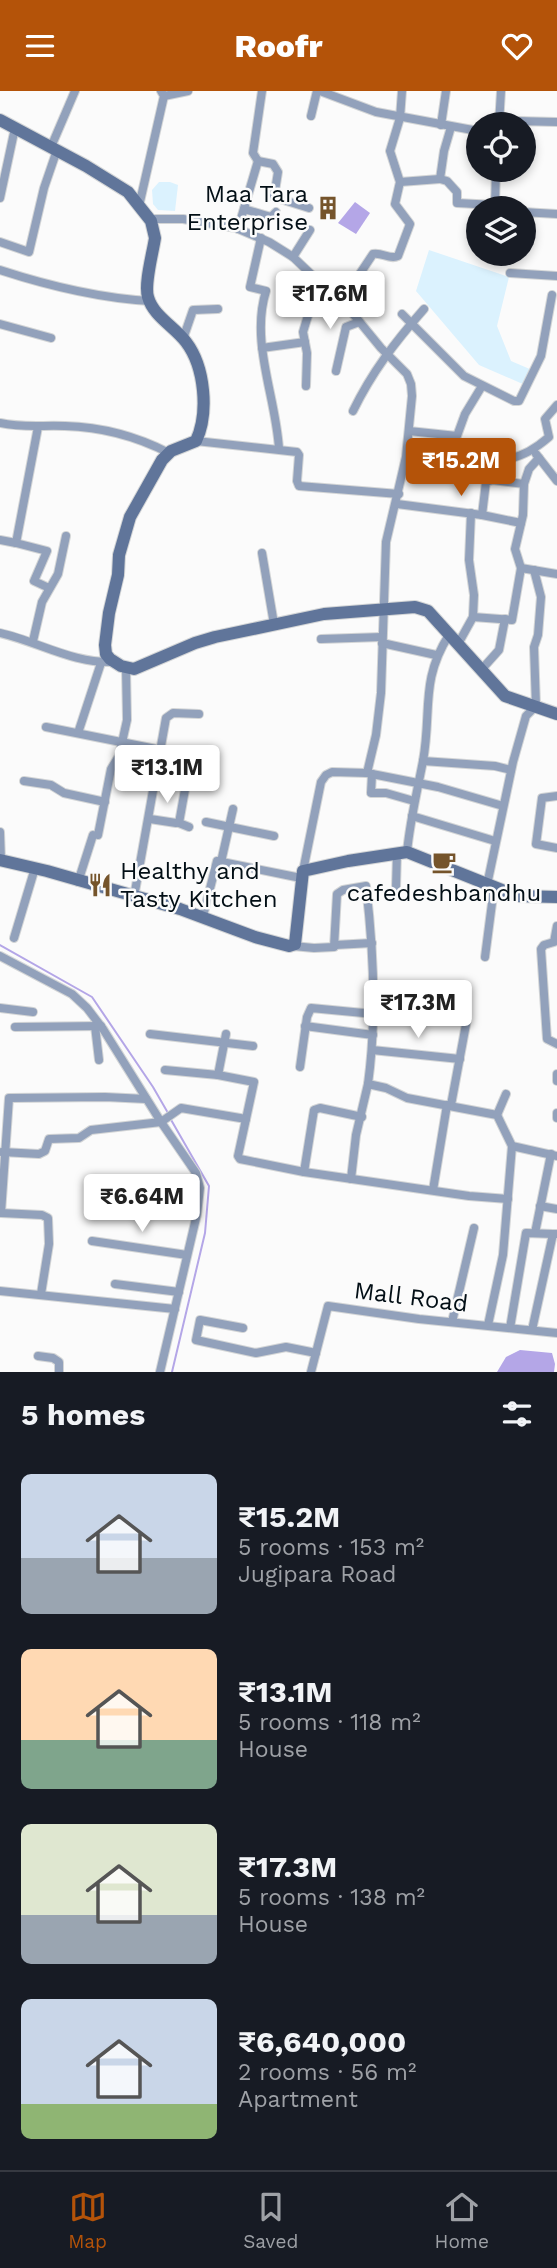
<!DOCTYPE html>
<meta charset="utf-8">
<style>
body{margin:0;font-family:"Work Sans",sans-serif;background:#20242c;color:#f1f3f6;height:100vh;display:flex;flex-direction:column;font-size:26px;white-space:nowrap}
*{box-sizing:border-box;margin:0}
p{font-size:23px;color:#9ea1a6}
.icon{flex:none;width:38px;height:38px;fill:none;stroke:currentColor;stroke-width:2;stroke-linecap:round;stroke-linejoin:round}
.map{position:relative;height:1281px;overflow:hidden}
.sheet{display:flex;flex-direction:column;background:#171b24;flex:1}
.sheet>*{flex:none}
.buttons{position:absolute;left:466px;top:21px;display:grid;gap:14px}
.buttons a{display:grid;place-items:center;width:70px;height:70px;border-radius:50%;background:#171b24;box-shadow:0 4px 10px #0003;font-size:35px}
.price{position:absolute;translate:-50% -60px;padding:0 16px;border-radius:7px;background:#fff;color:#222;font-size:23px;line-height:46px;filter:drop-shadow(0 2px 4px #0008)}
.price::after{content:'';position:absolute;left:50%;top:42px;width:21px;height:16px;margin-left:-10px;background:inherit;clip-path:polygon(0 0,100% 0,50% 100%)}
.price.on{background:#b45309;color:#fff}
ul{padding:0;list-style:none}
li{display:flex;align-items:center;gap:21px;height:175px;padding:0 21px}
li span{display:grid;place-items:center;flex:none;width:196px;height:140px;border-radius:10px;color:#555}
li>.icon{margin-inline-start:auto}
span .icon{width:84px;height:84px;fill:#fffc;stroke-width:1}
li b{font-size:30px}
h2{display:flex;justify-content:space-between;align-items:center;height:84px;padding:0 21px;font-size:30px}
header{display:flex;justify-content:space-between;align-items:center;height:91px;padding:0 21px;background:#b45309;color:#fff;font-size:32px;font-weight:800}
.tab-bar{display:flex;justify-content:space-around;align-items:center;height:98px;border-top:2px solid #363941;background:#171b24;font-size:19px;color:#9ea1a6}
.tab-bar a{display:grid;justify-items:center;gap:4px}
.tab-bar .on{color:#b45309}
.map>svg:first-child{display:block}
.green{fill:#dbf2fe}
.water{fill:#b4a6e7}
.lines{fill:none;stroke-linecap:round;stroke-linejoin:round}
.stream{stroke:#b4a6e7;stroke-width:2}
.street-casing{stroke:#d3d5d6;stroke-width:10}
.secondary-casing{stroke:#d3d5d6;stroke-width:14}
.street{stroke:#92a1bb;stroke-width:8}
.secondary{stroke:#60759a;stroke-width:12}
.labels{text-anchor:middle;stroke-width:5;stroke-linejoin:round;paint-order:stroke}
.poi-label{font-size:24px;fill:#020e15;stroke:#fbfbfb;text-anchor:end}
.street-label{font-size:24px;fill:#020e15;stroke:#fbfbfb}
</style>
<header><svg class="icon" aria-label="menu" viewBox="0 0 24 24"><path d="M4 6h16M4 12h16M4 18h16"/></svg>Roofr<svg class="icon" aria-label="heart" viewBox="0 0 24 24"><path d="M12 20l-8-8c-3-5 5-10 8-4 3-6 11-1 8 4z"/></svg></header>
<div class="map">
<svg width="557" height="1281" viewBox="0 0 557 1281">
<rect width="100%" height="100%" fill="#fbfbfb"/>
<!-- green -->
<g class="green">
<polygon points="159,91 170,91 178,94 175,120 158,119 153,113 152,99"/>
<polygon points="429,159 509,186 497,235 511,270 532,279 525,294 479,274 416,200"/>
</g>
<!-- water -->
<g class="water">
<polygon points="355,111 370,122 356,143 338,132"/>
<polygon points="520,1259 552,1262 555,1273 554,1281 497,1281 506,1266"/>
</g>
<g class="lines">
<!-- stream -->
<g class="stream">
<polyline points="0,854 92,906 153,996 168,1022"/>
<polyline points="170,1027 209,1095 205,1142 172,1281"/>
</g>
<!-- street casing -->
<g class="street-casing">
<g id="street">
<polyline points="320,0 376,21 478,40"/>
<polyline points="164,5 188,0"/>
<polyline points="311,25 317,0"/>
<polyline points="516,30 557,31"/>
<polyline points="499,33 501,0"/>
<polyline points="441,34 446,0"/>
<polyline points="451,36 444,60 440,88 447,90 457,101 457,112 495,114 505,117"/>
<polyline points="51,56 75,0"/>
<polyline points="258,70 253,62 262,0"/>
<polyline points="400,91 440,88"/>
<polyline points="0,107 15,37"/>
<polyline points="495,114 496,79"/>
<polyline points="139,115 164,5 161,0"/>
<polyline points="244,118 271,126 276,121"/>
<polyline points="523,121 557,123"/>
<polyline points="149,128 183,128 236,137 269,151 293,166 354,224 381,257 407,283 411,293 412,305 406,366 386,451 381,602 376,644 367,682"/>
<polyline points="238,138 258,70 273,73 278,81 274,106 309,117"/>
<path d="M261 147 250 196 266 200C250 251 276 306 279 358"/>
<polyline points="0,151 29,161 44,97 57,59"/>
<polyline points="293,166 310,139"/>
<path d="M0 179C49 195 98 207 150 210"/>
<polyline points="510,182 557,185"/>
<path d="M341 211 373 163C382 161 390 169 398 165L410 133 395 113 400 91 390 60 400 27 402 0"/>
<polyline points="402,223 464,285 514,310 519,310 541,265 552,204"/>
<polyline points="0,233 51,247"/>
<polyline points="183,248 193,219 218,218"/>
<polyline points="262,257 305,251"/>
<polyline points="336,280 346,236 359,231"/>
<polyline points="306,295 307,262 303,241 310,218 328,198"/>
<path d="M353 320C372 281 395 251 424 218"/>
<path d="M0 332C22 337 43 334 65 335 102 336 136 345 169 362"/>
<polyline points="38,336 16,452 47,460 34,490 49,497"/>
<polyline points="409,340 457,345 465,323 482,295"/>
<polyline points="196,350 297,361 299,364 297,390 299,395 399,403"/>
<polyline points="536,363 557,390"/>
<path d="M468 365C503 371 520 371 549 346L545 328 557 314"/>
<polyline points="397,413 482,424 521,432"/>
<polyline points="471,422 469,469 474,504 473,526"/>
<polyline points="482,424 486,391 493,389 524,393"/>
<polyline points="0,449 16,452"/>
<polyline points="262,462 274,533"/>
<polyline points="521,477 515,458 523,424 524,393 529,378 539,367"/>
<path d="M0 542C39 551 73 573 115 571"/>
<polyline points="321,548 382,546"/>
<polyline points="33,550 42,511 58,483 66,445"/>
<polyline points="382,552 436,564"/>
<polyline points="458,553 473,526 512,529 521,477 557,483"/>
<polyline points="482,578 499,559 505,528"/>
<polyline points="46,636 191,665 179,732 189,736"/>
<polyline points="78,642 101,572"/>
<polyline points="423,670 495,675 511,679"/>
<polyline points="372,683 371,702 386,702 414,710"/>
<polyline points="24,690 51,694 64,702 105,711"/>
<polyline points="557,705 542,707 536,753 557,757"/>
<polyline points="412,725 495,750"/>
<polyline points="150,728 176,732"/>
<polyline points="206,731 274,745"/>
<polyline points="0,741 1,769"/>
<polyline points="98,744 111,678 119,665 127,629 126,577"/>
<path d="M407 761C410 730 417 701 423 670 432 621 420 589 449 544"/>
<polyline points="221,771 233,718"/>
<polyline points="303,780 321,691 326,684 332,681 367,682 438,696 503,715"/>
<polyline points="78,791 93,744"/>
<polyline points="487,794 513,671 526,625 536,615 534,556 538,544 541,506 534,479"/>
<polyline points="396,797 397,762"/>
<polyline points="134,806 166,627 173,622 199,623"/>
<polyline points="203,825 217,770 301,787"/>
<polyline points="557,835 554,851 544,854 541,858 547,948 557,953"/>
<polyline points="14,847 35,777"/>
<polyline points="335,854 372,852"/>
<path d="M293 855 314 857 334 856 337 803 343 799 366 795C374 862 377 927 368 993L386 997 407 1007 497 1024 512 1055 557 1065"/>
<polyline points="0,865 72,903 87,917 103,938 161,1031 196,1082 200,1097 197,1123 160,1281"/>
<polyline points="485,866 494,797"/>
<polyline points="435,900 435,920 463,925 467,928 451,1014"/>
<polyline points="0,917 33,921"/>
<polyline points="95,935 99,969"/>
<polyline points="305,935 373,944"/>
<polyline points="15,936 101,935"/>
<polyline points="150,943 253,955"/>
<polyline points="372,959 460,968"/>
<polyline points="300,976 307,926 311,917 374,923"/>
<polyline points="165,979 218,984 254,991 238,1065 240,1068 304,1081 469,1105 508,1108"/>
<polyline points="557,983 557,990"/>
<polyline points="218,984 226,943"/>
<polyline points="557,1022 557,1027"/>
<polyline points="497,1024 506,1003"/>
<polyline points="2,1061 39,1063 45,1060 49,1048 79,1047 91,1039 161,1031 181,1017 246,1028"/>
<polyline points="304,1081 314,1019 320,1017 362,1026"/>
<polyline points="351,1088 356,1044 368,993"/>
<polyline points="140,1095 199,1104"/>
<polyline points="433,1099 447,1014"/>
<polyline points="540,1115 557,1118"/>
<polyline points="535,1142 551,1063"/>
<polyline points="92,1150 187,1164"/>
<polyline points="115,1193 179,1201"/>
<polyline points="0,1200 175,1218"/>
<polyline points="41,1203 49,1153 48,1127 42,1124 1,1122 9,1007 105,1006 146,1008"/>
<polyline points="452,1231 474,1137"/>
<polyline points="488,1234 503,1164 512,1055"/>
<polyline points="243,1237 200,1229 196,1249 256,1262 286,1256 316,1262"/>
<polyline points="510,1237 526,1142 553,1143"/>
<polyline points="532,1239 553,1143 556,1143"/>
<polyline points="38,1265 53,1267 59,1271 59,1281"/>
<polyline points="311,1281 328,1215 419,1228 557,1242"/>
</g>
</g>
<!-- secondary casing -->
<g class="secondary-casing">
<g id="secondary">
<path d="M0 29 86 75 128 101 151 130 155 147C153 161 144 193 148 206 153 225 175 236 186 251 205 276 209 322 196 350L171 360 162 369 130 426 119 464 118 484 109 522 105 554 106 563 110 568 121 575 134 578 195 552 215 546 324 523 415 516 428 520 505 605 557 623"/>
<polyline points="0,769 47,780 180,818 255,846 289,855 295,853 303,780 348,770 407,761 517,805 557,806"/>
</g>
</g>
<!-- street -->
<use href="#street" class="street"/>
<!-- secondary -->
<use href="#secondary" class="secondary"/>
</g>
<!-- icons -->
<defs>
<g id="building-bare" transform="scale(1.89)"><path d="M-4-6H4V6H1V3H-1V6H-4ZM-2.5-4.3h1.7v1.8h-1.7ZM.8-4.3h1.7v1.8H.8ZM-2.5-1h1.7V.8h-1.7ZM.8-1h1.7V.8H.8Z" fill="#75542b" stroke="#fbfbfb" stroke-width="2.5" paint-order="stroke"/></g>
<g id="cafe-bare" transform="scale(1.89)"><path d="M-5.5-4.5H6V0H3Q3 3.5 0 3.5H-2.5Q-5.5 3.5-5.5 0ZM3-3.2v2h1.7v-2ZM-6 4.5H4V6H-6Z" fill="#75542b" stroke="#fbfbfb" stroke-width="2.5" paint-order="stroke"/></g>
<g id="restaurant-bare" transform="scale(1.89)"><path d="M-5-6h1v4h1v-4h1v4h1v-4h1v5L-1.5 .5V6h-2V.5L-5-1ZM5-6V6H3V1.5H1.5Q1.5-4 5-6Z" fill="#75542b" stroke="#fbfbfb" stroke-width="2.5" paint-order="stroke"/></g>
</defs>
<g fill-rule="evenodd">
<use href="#building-bare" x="328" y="117"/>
<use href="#cafe-bare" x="444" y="771"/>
<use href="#restaurant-bare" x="100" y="794"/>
</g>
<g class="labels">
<!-- poi labels -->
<g class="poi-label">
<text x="308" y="111">Maa Tara<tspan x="308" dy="28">Enterprise</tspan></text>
<text x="120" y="788" text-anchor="start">Healthy and<tspan x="120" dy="28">Tasty Kitchen</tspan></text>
<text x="444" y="810" text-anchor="middle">cafedeshbandhu</text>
</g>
<!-- street labels -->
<g class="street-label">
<text transform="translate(411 1206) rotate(7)" y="8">Mall Road</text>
</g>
</g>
</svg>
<div class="buttons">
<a><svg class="icon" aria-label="locate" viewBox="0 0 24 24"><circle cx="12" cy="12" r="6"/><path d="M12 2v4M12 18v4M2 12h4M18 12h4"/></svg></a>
<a><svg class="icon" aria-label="layers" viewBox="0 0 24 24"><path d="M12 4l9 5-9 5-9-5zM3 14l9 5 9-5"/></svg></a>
</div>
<b class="price" style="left:330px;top:240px">₹17.6M</b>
<b class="price on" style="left:461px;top:407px">₹15.2M</b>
<b class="price" style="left:167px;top:714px">₹13.1M</b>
<b class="price" style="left:418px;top:949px">₹17.3M</b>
<b class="price" style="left:142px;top:1143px">₹6.64M</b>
</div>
<section class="sheet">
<h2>5 homes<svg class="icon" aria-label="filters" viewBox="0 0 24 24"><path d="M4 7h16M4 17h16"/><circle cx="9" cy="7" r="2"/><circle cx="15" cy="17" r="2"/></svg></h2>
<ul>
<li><span style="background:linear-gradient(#c9d6e8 60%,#9aa5b1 0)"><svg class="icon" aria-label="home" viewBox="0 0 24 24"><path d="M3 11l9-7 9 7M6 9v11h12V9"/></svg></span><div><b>₹15.2M</b><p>5 rooms · 153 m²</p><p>Jugipara Road</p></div></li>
<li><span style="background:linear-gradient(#ffd9b3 65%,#7fa58c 0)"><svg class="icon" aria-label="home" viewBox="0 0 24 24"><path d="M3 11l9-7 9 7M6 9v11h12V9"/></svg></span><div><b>₹13.1M</b><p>5 rooms · 118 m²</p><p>House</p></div></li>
<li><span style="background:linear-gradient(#dfe7d0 65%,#9aa5b1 0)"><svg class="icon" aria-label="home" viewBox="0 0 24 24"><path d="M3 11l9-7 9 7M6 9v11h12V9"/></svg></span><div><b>₹17.3M</b><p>5 rooms · 138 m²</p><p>House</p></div></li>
<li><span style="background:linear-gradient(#c9d6e8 75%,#8fb573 0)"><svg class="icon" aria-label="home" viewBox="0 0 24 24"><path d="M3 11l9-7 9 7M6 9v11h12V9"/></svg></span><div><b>₹6,640,000</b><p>2 rooms · 56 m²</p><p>Apartment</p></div></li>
</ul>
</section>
<nav class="tab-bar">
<a class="on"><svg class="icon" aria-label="map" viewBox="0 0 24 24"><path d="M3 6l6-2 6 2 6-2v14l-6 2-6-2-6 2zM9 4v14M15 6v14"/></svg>Map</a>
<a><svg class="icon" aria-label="saved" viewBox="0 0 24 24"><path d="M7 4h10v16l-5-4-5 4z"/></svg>Saved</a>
<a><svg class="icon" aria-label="home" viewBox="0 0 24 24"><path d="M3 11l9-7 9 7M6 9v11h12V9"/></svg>Home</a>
</nav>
